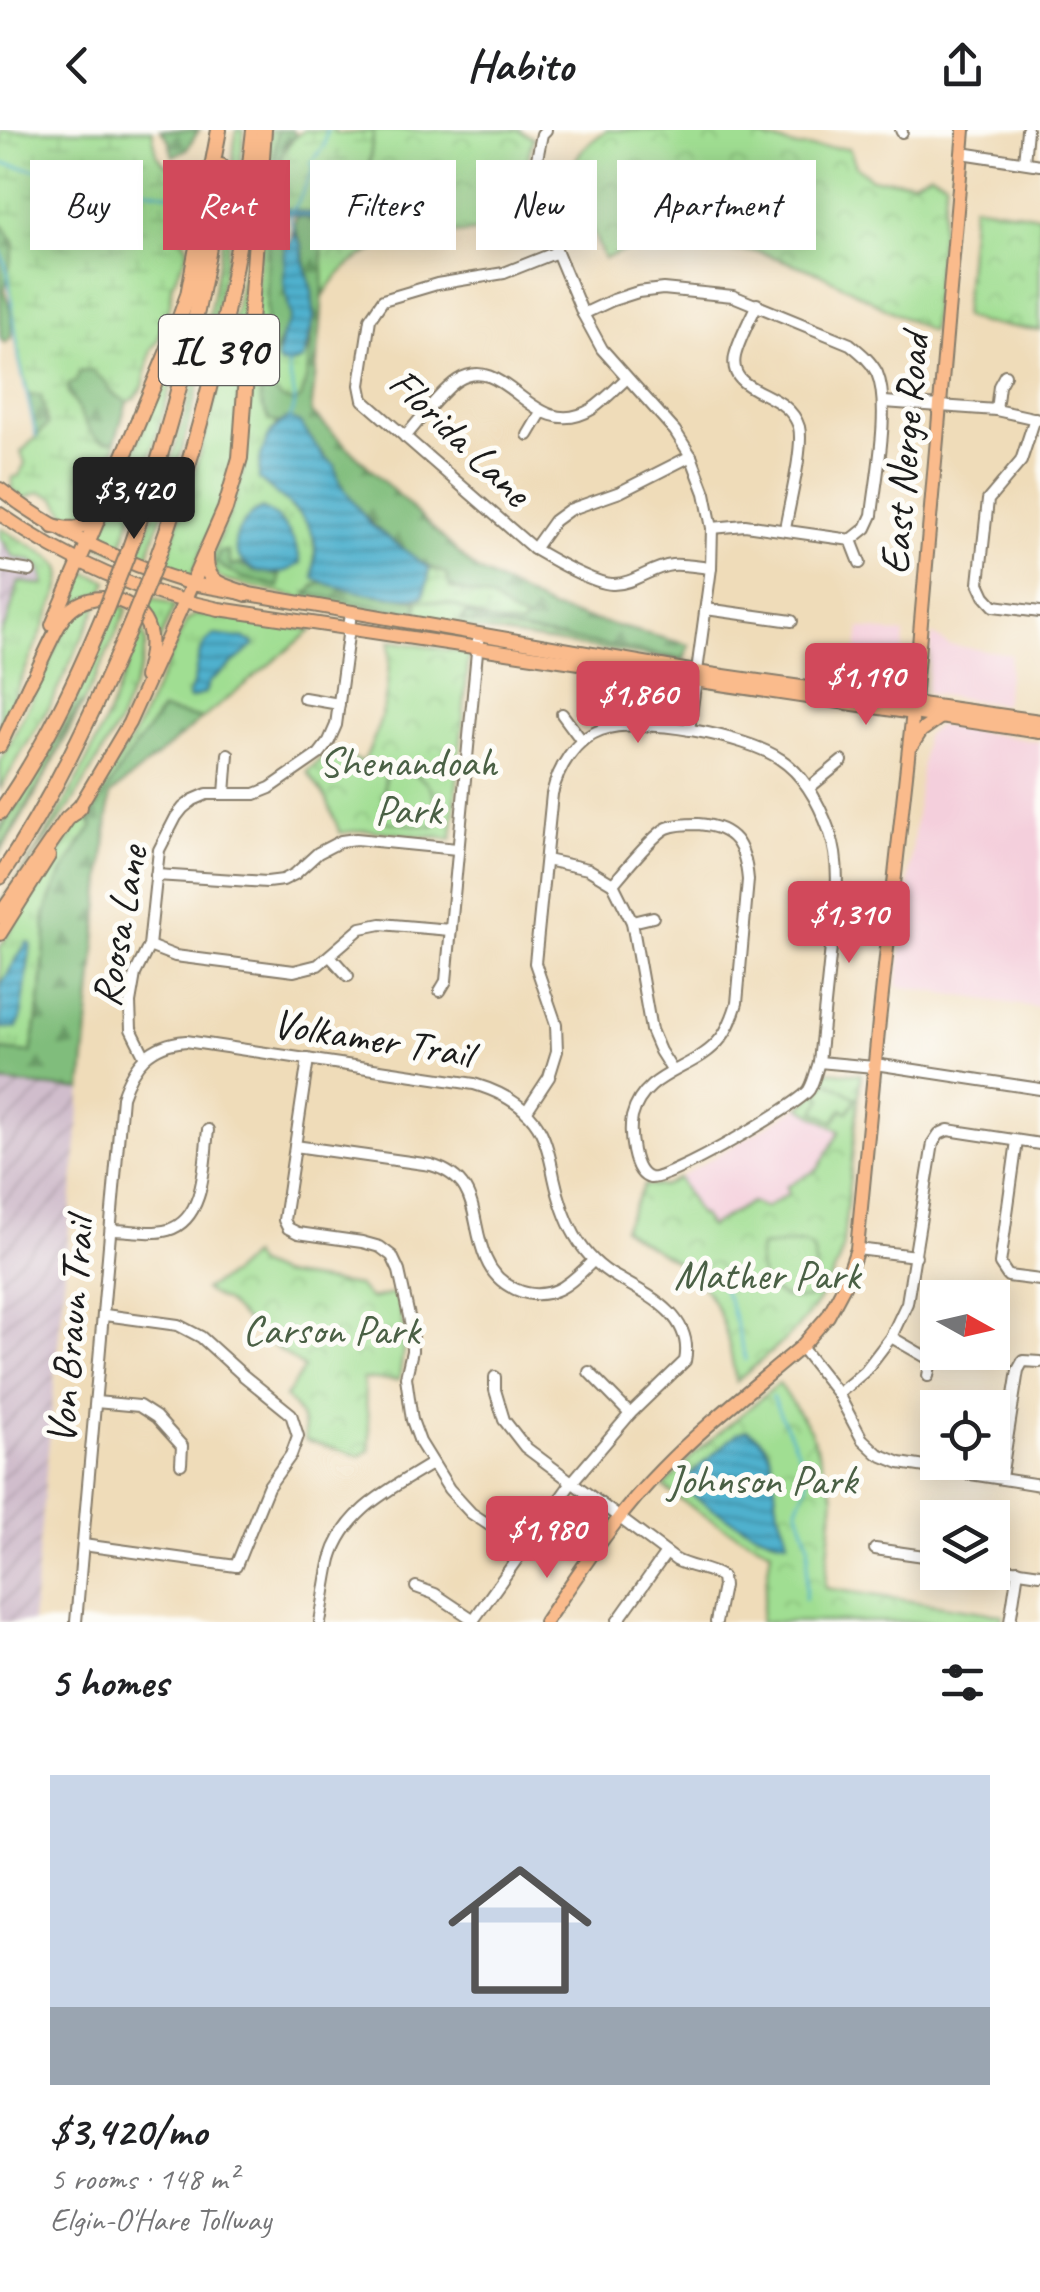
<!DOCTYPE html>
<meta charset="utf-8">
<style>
body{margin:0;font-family:Caveat,sans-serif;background:#f2f2f2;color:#202124;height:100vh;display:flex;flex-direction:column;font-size:38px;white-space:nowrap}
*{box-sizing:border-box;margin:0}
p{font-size:32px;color:#757577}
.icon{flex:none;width:55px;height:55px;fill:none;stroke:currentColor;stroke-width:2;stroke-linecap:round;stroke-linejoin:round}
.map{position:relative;height:1492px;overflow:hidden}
.details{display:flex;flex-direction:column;background:#fff;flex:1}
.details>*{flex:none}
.banner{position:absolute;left:30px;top:30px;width:980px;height:90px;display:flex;gap:20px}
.needle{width:65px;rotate:98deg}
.buttons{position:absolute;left:920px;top:1150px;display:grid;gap:20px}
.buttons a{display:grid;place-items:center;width:90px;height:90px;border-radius:0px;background:#fff;box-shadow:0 5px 25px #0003;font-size:50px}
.price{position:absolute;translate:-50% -85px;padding:0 22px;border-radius:10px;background:#d1495b;color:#fff;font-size:32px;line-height:65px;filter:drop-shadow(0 2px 5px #0008)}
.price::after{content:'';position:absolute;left:50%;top:60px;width:30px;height:22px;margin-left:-15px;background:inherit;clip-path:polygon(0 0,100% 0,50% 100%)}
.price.selected{background:#222;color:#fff}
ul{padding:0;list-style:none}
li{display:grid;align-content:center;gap:20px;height:530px;padding:0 50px}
li span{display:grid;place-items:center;height:310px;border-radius:0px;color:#555}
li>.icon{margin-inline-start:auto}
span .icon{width:180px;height:180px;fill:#fffc;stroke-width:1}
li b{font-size:42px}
h2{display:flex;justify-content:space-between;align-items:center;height:120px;padding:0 50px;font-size:42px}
.tag{padding:0 35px;border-radius:0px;background:#fff;box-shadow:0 5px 25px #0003;font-size:35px;line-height:90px}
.tag.selected{background:#d1495b;color:#fff}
header{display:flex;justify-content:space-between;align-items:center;height:130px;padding:0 50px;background:#fff;font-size:45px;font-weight:600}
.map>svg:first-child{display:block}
.built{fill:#f4cfdc}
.industrial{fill:url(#industrial-furrows)}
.grass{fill:url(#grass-tufts);stroke:#5e7d57;stroke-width:2.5}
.forest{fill:url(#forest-firs);stroke:#4e6c4c;stroke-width:2.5}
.wetland{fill:url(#wetland-marsh);stroke:#5e7d57;stroke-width:2.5}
.park{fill:url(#park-crowns);stroke:#5e7d57;stroke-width:2.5}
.pitch{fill:#a0de92;stroke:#5e7d57;stroke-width:2.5}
.water{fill:url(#water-rules);stroke:#366675;stroke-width:2.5}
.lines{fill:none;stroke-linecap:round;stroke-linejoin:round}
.stream{stroke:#4fb1ce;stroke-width:2.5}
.minor-casing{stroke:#867c6a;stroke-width:14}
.major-casing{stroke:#867c6a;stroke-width:16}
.highway-casing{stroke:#867c6a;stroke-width:18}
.minor{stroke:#fff;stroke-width:10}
.major{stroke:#fabb8c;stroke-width:12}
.highway{stroke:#fabb8c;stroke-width:14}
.highway-bridge-casing{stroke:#867c6a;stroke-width:18;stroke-linecap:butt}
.highway-bridge{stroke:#fabb8c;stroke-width:14}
.labels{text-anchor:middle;stroke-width:10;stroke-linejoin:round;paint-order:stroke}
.shield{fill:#fdfcf7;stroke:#605f5e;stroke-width:2.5}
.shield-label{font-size:40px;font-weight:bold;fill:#1c1c1c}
.street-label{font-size:42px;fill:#1c1c1c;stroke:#fdfcf7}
.park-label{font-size:42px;fill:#4a6045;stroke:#fdfcf7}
</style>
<header><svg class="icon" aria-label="back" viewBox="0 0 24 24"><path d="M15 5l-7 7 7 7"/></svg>Habito<svg class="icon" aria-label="share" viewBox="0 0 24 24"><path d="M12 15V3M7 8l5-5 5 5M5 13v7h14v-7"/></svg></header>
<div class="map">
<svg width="1040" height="1492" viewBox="0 0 1040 1492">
<defs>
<pattern id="industrial-furrows" width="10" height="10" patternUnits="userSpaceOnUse" patternTransform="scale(2.5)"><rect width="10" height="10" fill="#d0bdcc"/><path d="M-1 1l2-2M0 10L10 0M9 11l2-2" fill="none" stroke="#b2a2af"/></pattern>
<pattern id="grass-tufts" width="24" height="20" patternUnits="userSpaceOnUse" patternTransform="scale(2.5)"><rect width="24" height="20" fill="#a0de92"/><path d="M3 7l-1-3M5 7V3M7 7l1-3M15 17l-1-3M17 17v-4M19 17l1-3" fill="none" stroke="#89be7d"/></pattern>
<pattern id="forest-firs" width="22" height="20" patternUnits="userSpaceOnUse" patternTransform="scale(2.5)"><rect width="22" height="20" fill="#80bd7c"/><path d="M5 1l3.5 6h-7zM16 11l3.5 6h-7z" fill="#689965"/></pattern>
<pattern id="wetland-marsh" width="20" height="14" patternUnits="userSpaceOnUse" patternTransform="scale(2.5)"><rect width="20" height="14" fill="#a0de92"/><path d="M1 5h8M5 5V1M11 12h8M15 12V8" fill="none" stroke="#89be7d"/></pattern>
<pattern id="park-crowns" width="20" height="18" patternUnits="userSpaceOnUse" patternTransform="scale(2.5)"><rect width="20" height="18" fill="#a0de92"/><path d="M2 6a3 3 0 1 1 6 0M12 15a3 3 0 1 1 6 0" fill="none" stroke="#89be7d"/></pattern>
<pattern id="water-rules" width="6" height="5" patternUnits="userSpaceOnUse" patternTransform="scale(2.5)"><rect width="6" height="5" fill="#4fb1ce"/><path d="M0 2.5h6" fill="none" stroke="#418fa6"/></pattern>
</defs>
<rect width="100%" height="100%" fill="#fdfcf7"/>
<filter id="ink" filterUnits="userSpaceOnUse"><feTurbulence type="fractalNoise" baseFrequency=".01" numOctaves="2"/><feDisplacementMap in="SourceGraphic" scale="20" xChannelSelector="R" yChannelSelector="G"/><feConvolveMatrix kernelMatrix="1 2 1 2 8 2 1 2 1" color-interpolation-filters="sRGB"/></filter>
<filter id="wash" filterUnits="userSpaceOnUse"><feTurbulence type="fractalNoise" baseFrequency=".0048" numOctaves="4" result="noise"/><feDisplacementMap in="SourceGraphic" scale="40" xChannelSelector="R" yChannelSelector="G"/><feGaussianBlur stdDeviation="2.25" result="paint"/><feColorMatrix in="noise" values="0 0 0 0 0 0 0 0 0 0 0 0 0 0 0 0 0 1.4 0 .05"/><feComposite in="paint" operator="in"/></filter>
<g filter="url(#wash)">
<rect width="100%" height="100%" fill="#efdcb9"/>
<!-- built -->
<g class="built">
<polygon points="860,498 904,504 899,556 853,548"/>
<polygon points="932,504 949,515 1011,524 1004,575 926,563"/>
<polygon points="938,595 1040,612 1040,878 897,856 925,606"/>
<polygon points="800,977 840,1000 818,1039 787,1057 790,1063 721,1102 709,1097 702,1085 699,1085 678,1048"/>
</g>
<!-- industrial -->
<g class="industrial">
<polygon points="0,407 14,427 33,430 39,435 45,456 18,453 7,493 0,505"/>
<polygon points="0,952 82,960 32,1492 0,1492"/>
</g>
<!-- grass -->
<g class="grass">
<path d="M236 0H244L243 10C227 155 194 294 146 431L137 427C190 295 224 142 236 0Z"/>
<polygon points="270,0 277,0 268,101 266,200 260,253 269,290 278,293 271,303 290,376 304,389 312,402 315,415 314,448 323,453 316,455 417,484 417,471 406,468 414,468 428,450 429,438 491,469 461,491 684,529 684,532 509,505 315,471 227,451 215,445 212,426 235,369 243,340"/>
<path d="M251 99 235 325 226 361 191 447 162 440C202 328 231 216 251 99Z"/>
<path d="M184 191H187C169 270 145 347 119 423L98 415 99 412 97 411 114 374Z"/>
<path d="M0 398C13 406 52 425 59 436 64 444 61 453 59 461L0 599V505L7 493 19 452 45 455C41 432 36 431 14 427L0 407Z"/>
<polygon points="84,442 108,451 103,462 67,477 78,448"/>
<polygon points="151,467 175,476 158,514 145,485"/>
<polygon points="99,473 49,577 0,659 0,631 18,597 69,491 84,478"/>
<path d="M118 475 127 479C90 563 50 645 0 723V697L39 637 72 577Z"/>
<path d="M197 484 204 486C221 481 236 489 253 493 272 496 292 497 312 500L202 589 162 581 123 634 90 690 94 696C77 719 37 777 46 805L40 872 31 924 0 920V817L134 605 187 490Z"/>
<path d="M142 496 146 513 141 537 118 595 76 667 0 776V770L2 771C36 723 68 672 93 618 112 579 127 537 142 496Z"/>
</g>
<!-- forest -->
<g class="forest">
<polygon points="160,0 199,0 187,19 173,26 168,9"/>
<path d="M277 0H292L296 5 286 14 278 37 281 60 277 79 283 95 286 116 284 152 291 188 273 226 274 261 283 269 294 273 301 268C309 237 317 188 311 157 308 144 305 131 302 118 300 106 293 102 295 89L299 86 334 93 325 101C326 110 322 116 323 124 325 177 317 229 311 282L475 439 551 479 690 515 684 529 460 491 467 484 503 495 520 496C504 471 477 465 450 457L446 444C406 429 363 391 341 355 337 348 337 339 332 334 318 319 305 303 290 289L278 293 269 290 261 273 260 253 266 200 268 101Z"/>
<path d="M3 95 16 115 4 162C12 176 13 193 11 208L5 213 1 210 0 202V96Z"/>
<polygon points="91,240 106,252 109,261 127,272 115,311 110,313 91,306 75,272 68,264 68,255 79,242"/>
<polygon points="28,265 41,265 48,295 36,306"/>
<polygon points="228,421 231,436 238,434 280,446 279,457 241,448 216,433 219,422"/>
<polygon points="323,453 418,471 417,484 307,464 316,455"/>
<path d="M162 580 202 589 110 665 82 960 0 952V920L31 923 40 872 46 805C37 777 76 719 93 696L89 691 123 634Z"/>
</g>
<!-- wetland -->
<g class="wetland">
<path d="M0 0H152L157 25 164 34 177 39 185 46 197 66V70L181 82 179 104 187 116 188 122 172 154 170 175 157 212 151 219 143 256 135 268 127 272 109 260 106 252 91 240 79 242 76 251 68 255V264C83 281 88 318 115 311 118 329 95 379 79 388L69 387 55 367 40 362 23 369 11 359 13 347 19 346 25 333 21 322 48 295 41 266 28 265 19 229 8 143 15 114 4 96H0Z"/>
<path d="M304 0H334L336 3C350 5 361 1 374 1L361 89 356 86 338 84 335 88 279 77C283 39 269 27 304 0Z"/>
<path d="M310 208 307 245 301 268 295 273 283 269 274 261C273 246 268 225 280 214L277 221 303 230Z"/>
<path d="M429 438 446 444 450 458 491 469 514 486 526 490 520 496C492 494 481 487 456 476 442 470 422 472 406 468L423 466 428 450Z"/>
<polygon points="81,572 40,653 0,719 0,703"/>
</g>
<!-- park -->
<g class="park">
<path d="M374 0H518L533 8C524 38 523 60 535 90 522 92 510 97 497 99 433 109 362 100 324 165L322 119 326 110 325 101 334 93 338 95 361 93Z"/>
<path d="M607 0H736L797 17 849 18 856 36 871 49 913 51 930 43 946 51 931 202 819 143 760 122 646 113 604 129 589 91 557 98 543 54 570 52C574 23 583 17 607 0Z"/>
<polygon points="973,75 1040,86 1040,200 981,193 963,186"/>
<path d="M390 511 469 523 452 709 366 700 340 703 326 668 307 642 332 618 363 633C386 587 388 561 390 511Z"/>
<path d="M825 941 861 944 842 1122C819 1188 787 1208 736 1252 727 1201 721 1163 675 1131 657 1119 639 1112 623 1098L644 1055 663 1056 678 1048 699 1085H702L709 1097 751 1072 765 1078 789 1063 786 1057 818 1039 840 1001 800 977C812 969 820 955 825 941Z"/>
<path d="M251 1126 257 1135 280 1145 358 1156 370 1169 397 1163 405 1207 399 1250 363 1249C365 1273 371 1296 370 1320L360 1326 305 1310C306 1291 298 1280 285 1267L304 1238 267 1211 226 1172 204 1160 232 1143Z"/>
<path d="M779 1253 810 1300 834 1366 825 1458 1003 1485 1001 1492H760L771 1420C730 1402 700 1385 664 1357L694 1324Z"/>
</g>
<!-- pitch -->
<g class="pitch">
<path d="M403 641C434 648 438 668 434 697L386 692 382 689 385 646Z"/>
<polygon points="826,950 856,968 848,982 842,979 834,992 815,981 823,968 818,964"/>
<path d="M802 1113 812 1118 814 1124 817 1163 815 1166C778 1177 753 1154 760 1117Z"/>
</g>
<!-- water -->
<g class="water">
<polygon points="279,77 334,88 338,84 357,86 361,89 358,97 278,82"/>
<polygon points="293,100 302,115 303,128 312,161 314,188 303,230 292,234 280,234 277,229 282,205 291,188 284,152 285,117 291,111"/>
<path d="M290 288 300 293 324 327 335 335 339 352 370 394 429 438 428 450 423 466C402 471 333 459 314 448 313 437 316 426 315 415 313 386 278 368 259 349 258 325 267 297 290 288Z"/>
<path d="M262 378C286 391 295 408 301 433 296 436 292 439 286 441 260 450 223 430 239 400 245 390 251 383 262 378Z"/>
<path d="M215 505 245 509 254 513V516L209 552 205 563 190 569 188 566C190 561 193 556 194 550 198 532 197 516 215 505Z"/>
<polygon points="27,812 31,814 21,889 17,898 0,898 0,856"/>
<path d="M746 1300C779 1312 772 1352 778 1379 781 1391 787 1400 788 1411 765 1411 705 1377 687 1360V1350L691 1344 737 1303Z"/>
</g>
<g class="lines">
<!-- stream -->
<g class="stream">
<polyline points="0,33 192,68"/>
<polyline points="293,100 289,82 296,76 314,38 311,32 324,16 327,0"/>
<polyline points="0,120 8,143 19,229 36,306"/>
<path d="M288 234C288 255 302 266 290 288"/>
<polyline points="699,1138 719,1152 729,1171 746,1230"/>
<polyline points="772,1267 807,1341 807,1355 797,1377 809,1414 805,1469"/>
</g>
</g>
</g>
<g filter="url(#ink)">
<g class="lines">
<!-- minor casing -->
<g class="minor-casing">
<g id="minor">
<polyline points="546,0 542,4 536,34 537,60 557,122 583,184 602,219 675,301 691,326 705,363 712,398 711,438 689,600"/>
<polyline points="901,0 902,2"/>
<polyline points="962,23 1040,35"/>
<polyline points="1024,32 1027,0"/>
<path d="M557 122 504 143 437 154 383 170 370 189 360 255 363 270 534 419C553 430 592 453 612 454 633 455 651 437 672 435 684 434 698 437 711 438"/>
<path d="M757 174C750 190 739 209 735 226 727 266 787 258 799 297 804 317 789 376 785 399"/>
<path d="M583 184 613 170 638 162 663 159 733 166 850 214C861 223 871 231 877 243 891 276 876 348 872 385L866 398 851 410 745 395 712 398"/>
<polyline points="884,272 996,280 1037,289"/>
<polyline points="996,280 999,256 1005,245"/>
<polyline points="1035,288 1021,331 988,370 979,453 985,466 994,476 1040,482"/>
<polyline points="528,305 541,283"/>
<path d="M405 307C419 291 442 260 458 250 506 220 533 315 592 279 604 271 616 258 627 248"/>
<polyline points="851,410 860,433"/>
<polyline points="534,419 554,391 569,380 620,362 691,326"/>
<polyline points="0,436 30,441"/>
<polyline points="706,479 792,491"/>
<polyline points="304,568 339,574"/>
<polyline points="562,584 582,611"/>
<polyline points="809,658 842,631"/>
<polyline points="225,664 228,624"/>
<polyline points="546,730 588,739 613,754 632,792 651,900 660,921 672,940"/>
<polyline points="156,745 267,752 283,750 295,744 318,723 341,711 356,709 457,719"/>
<polyline points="632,792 653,787"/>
<polyline points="149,816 175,826 294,841 318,835 361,798 381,794 450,800"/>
<polyline points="330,826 348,846"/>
<polyline points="440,861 446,851 478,511"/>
<polyline points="145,927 131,899 130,873 135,844 149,816 159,720 176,687 183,678 193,670 207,664 255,664 270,658 319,624 329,611 336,595 351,483"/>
<polyline points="308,929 284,1090 288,1098 298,1103 362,1112 380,1117 392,1126 399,1141 412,1200 412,1221 406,1247 412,1290 420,1312 449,1359 471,1383 524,1418"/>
<polyline points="819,932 874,937"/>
<polyline points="875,934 1040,959"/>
<path d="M526 982 549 947 557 921 556 894 535 833 552 664C558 638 575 609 601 600 641 586 745 605 780 629 805 645 820 675 830 703 843 740 834 780 831 817 827 855 823 893 819 932 816 941 814 952 809 960 797 976 665 1052 650 1048 632 1044 629 1002 632 987 644 940 696 941 721 908 729 898 733 886 737 873L748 750C745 715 735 697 698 694 689 694 676 694 667 698 654 704 624 741 613 754"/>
<polyline points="1017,1011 1000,1134 1008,1146 1040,1150"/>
<path d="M295 1016 431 1035C482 1050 469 1090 486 1129 497 1156 529 1172 557 1160 571 1154 582 1141 593 1131"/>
<path d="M111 1100C129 1100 151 1105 168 1100 206 1089 204 1031 208 1000"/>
<polyline points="857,1119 916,1126"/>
<polyline points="891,1207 931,1230 928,1246"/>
<polyline points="801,1217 838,1264 862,1309 878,1324 900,1333 1040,1355"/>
<polyline points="589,1242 630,1284"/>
<path d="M495 1247V1260L504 1290 525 1317 676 1430C691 1438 708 1438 722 1447L723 1456 716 1492"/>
<polyline points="838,1264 865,1241 891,1207 907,1173 933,1013 939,1004 948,1000 1040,1014"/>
<polyline points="96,1272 139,1276 156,1287 182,1316 181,1334"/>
<polyline points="1001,1348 1018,1240 1023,1231 1040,1232"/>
<polyline points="83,1415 236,1436 268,1357 291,1325 298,1306 291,1284 244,1246 201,1207 178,1195 105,1185"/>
<polyline points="875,1419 938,1428"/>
<polyline points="992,1437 1040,1444"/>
<polyline points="416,1457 435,1464 474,1490"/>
<path d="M76 1492 122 967C133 934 150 914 186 911L474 954C501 962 528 976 541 1002 548 1016 551 1032 554 1047 563 1089 579 1127 618 1148 650 1166 694 1187 685 1231L630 1284 572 1352 472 1492"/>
<path d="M320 1492C324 1471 326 1450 331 1429 345 1380 391 1359 431 1334"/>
<polyline points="617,1492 666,1423"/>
<polyline points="1010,1492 1018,1440"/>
</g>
</g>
<!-- major casing -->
<g class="major-casing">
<g id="major">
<path d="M0 359C58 404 122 433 192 454L696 542 1040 591"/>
<path d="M0 384C67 431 139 463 219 479L1040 602"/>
<polyline points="52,495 87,414"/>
<path d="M28 557C40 538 55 496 68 482 92 457 140 467 149 501 153 517 148 532 145 547"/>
<polyline points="912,615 921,601 941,587"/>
<polyline points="0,616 31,550"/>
<polyline points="75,684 129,593 192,454"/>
<polyline points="0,804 49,726"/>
<path d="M545 1492C581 1440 617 1384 662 1339 705 1295 754 1257 801 1217L828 1186 844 1156 857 1119 879 891 914 572 964 0"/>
</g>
</g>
<!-- highway casing -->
<g class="highway-casing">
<g id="highway">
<path d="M53 396C73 401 82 401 94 384"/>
<polyline points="87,414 167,223 188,165 219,0"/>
<path d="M128 423C173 297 205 169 221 36"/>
<path d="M206 425C205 455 222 455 247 464"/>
<path d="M155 434C207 294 238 149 254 0"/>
<polyline points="192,454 225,379 240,328 264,0"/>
<path d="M0 682C43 621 75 553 104 484"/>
<path d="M0 747C54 667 93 582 131 494"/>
<polyline points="0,786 67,689 80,677"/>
</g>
</g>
<!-- minor -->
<use href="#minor" class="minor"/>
<!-- major -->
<use href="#major" class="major"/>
<!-- highway -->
<use href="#highway" class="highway"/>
<!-- highway-bridge casing -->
<g class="highway-bridge-casing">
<g id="highway-bridge">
<polyline points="104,484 128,423"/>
<polyline points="131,494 155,434"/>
</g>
</g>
<!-- highway-bridge -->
<use href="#highway-bridge" class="highway-bridge"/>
</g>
</g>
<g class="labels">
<!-- shield labels -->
<rect class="shield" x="159" y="185" width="120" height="70" rx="8"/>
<g class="shield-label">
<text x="219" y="234">IL 390</text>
</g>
<!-- street labels -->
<g class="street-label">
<text transform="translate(461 306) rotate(44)" y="15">Florida Lane</text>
<text transform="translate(903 324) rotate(-85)" y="15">East Nerge Road</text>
<text transform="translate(118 796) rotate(-80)" y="15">Roosa Lane</text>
<text transform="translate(373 907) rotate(9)" y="15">Volkamer Trail</text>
<text transform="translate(69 1201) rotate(-85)" y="15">Von Braun Trail</text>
</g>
<!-- park labels -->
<g class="park-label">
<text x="408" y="646">Shenandoah<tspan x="408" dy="48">Park</tspan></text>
<text x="767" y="1159">Mather Park</text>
<text x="331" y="1214">Carson Park</text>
<text x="762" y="1364">Johnson Park</text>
</g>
</g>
</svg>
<div class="buttons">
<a><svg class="needle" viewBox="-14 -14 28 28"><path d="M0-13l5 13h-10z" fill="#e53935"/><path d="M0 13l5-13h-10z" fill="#757577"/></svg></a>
<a><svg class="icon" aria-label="locate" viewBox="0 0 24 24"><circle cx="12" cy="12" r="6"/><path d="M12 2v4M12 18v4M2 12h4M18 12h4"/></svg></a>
<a><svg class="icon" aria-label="layers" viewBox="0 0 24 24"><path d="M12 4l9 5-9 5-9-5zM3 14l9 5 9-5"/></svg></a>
</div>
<b class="price selected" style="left:134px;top:412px">$3,420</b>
<b class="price" style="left:866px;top:598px">$1,190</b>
<b class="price" style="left:638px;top:616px">$1,860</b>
<b class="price" style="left:849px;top:836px">$1,310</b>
<b class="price" style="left:547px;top:1451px">$1,980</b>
<div class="banner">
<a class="tag">Buy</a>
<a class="tag selected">Rent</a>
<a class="tag">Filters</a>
<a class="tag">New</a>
<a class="tag">Apartment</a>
</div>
</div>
<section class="details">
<h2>5 homes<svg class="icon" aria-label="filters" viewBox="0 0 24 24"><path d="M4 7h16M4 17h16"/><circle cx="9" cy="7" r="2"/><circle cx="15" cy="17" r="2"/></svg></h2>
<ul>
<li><span style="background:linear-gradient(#c9d6e8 75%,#9aa5b1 0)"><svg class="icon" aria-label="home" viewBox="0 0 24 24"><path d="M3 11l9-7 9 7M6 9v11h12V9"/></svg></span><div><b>$3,420/mo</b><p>5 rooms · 148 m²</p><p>Elgin-O'Hare Tollway</p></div></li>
</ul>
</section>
